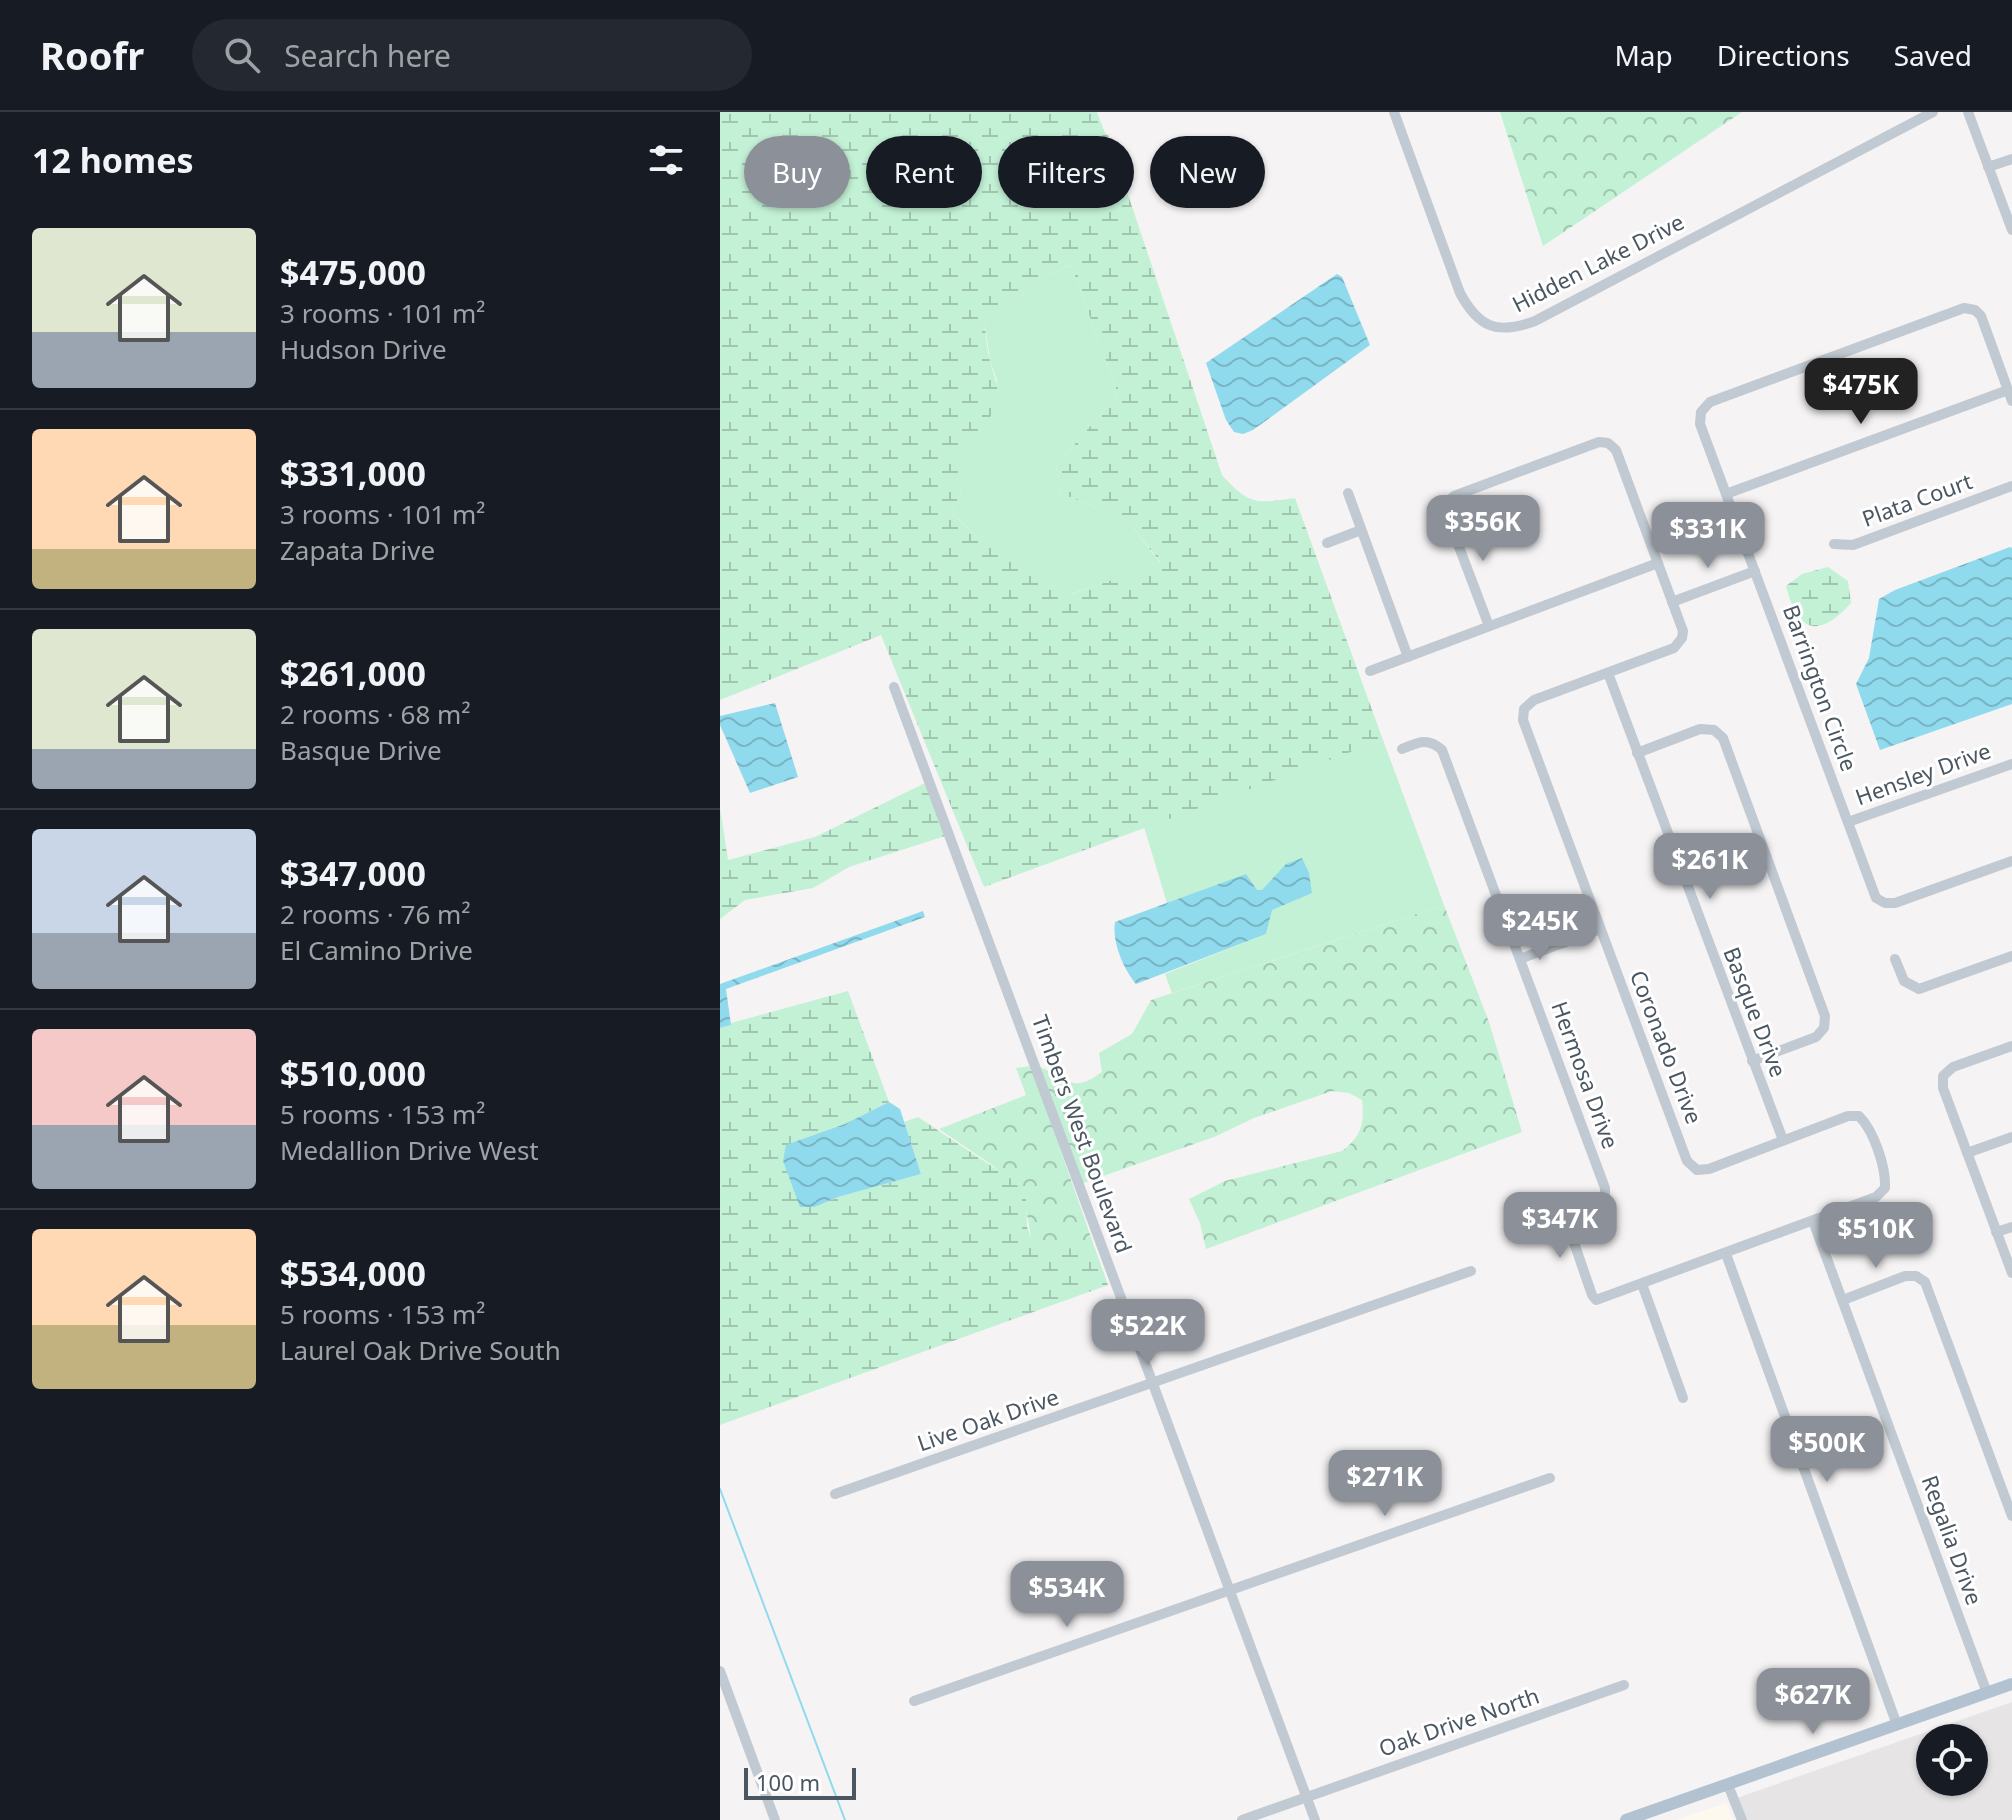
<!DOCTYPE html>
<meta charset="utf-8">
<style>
body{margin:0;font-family:"Noto Sans",sans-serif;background:#242831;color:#f1f3f6;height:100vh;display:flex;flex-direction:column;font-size:30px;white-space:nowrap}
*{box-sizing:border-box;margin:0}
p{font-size:26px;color:#9ea1a6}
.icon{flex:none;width:44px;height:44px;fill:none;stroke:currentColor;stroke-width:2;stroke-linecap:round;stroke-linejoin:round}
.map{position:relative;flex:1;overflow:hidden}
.drawer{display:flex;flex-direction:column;background:#171b24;width:720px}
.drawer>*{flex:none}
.guide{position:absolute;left:24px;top:24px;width:760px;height:72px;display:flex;gap:16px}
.buttons{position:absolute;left:1196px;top:1612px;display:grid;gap:16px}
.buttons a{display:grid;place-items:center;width:72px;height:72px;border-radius:50%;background:#171b24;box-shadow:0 2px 6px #0004;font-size:40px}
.scale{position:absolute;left:24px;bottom:20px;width:112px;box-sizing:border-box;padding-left:8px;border:4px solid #4a5661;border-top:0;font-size:22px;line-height:28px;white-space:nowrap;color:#4a5661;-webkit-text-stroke:6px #fff;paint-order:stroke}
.price{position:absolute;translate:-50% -68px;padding:0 18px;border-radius:16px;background:#8c9099;color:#fff;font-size:26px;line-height:52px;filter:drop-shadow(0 2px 4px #0008)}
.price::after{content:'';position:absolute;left:50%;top:48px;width:24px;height:18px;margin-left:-12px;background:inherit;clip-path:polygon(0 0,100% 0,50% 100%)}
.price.on{background:#222;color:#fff}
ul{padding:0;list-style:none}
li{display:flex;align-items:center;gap:24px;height:200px;padding:0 32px}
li+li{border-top:2px solid #363941}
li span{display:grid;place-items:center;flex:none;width:224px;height:160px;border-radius:8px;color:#555}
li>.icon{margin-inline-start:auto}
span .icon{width:96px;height:96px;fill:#fffc;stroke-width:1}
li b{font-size:34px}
h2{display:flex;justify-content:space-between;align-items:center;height:96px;padding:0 32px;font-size:34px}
.pill{padding:0 28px;border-radius:36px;background:#171b24;box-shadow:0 2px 6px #0004;font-size:28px;line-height:72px}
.pill.on{background:#8c9099;color:#fff}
header{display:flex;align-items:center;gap:48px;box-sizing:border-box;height:112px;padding:0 40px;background:#171b24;border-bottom:2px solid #363941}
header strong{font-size:38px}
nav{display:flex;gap:44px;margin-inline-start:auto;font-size:28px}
.search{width:560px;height:72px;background:#242831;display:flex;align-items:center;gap:20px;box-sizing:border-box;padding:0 28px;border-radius:44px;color:#9ea1a6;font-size:30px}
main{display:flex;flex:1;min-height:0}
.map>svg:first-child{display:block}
.commercial{fill:#fdf9ef}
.education{fill:#e6e4e5;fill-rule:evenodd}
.green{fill:#c3f1d5}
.forest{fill:url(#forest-crowns)}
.wetland{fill:url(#wetland-marsh);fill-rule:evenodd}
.water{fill:url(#water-waves)}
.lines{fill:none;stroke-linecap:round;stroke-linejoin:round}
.stream{stroke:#90daee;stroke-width:2}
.minor{stroke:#c1cad2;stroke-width:10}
.major{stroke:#b3c2d1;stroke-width:12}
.labels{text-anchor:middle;stroke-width:6;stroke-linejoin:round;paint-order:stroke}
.street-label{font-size:22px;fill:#4a5661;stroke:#fff}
</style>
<header>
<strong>Roofr</strong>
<div class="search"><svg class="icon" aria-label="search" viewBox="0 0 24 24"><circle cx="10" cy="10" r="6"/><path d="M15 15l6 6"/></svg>Search here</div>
<nav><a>Map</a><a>Directions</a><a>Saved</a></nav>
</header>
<main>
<section class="drawer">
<h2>12 homes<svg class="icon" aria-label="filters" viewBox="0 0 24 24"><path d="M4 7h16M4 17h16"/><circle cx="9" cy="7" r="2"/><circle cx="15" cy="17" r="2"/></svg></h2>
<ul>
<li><span style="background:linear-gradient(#dfe7d0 65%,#9aa5b1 0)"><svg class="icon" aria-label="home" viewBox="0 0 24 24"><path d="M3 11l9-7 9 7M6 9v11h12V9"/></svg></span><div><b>$475,000</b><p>3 rooms · 101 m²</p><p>Hudson Drive</p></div></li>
<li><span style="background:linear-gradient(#ffd9b3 75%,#c2b280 0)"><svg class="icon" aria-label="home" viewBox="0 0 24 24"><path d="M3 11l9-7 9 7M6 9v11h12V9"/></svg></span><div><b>$331,000</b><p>3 rooms · 101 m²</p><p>Zapata Drive</p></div></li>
<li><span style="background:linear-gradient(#dfe7d0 75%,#9aa5b1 0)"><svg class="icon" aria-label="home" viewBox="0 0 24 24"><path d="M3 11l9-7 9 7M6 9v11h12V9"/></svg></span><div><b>$261,000</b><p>2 rooms · 68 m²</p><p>Basque Drive</p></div></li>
<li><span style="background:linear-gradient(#c9d6e8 65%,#9aa5b1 0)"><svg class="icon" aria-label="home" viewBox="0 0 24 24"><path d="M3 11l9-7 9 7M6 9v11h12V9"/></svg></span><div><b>$347,000</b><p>2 rooms · 76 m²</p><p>El Camino Drive</p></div></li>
<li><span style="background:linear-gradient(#f6c9c9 60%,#9aa5b1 0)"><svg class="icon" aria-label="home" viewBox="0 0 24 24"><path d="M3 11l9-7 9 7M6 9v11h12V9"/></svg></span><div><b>$510,000</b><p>5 rooms · 153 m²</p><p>Medallion Drive West</p></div></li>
<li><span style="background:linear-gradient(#ffd9b3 60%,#c2b280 0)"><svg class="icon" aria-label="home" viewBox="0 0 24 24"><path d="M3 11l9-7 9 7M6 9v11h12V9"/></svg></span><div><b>$534,000</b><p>5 rooms · 153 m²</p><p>Laurel Oak Drive South</p></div></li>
</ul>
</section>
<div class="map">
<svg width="1292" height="1708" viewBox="0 0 1292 1708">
<defs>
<pattern id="forest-crowns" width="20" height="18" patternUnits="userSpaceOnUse" patternTransform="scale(2)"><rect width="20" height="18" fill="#c3f1d5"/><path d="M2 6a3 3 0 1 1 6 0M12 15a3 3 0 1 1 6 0" fill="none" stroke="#a0c6b0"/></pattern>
<pattern id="wetland-marsh" width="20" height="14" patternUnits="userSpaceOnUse" patternTransform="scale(2)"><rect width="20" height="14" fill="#c3f1d5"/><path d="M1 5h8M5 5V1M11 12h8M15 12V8" fill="none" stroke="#a0c6b0"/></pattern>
<pattern id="water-waves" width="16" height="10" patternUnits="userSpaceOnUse" patternTransform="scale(2)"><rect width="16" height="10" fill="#90daee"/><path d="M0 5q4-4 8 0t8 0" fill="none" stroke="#78b4c4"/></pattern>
</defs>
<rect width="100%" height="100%" fill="#f5f3f3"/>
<!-- commercial -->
<polygon class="commercial" points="1006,1691 1013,1708 956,1708"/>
<!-- education -->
<path class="education" d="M1292 1590V1708H1019L1011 1688ZM1210 1626H1254V1670H1210Z"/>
<!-- green -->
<g class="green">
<polygon points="351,153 398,282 336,354 340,381 407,408 441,452 351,482 296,456 264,432 231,400 241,381 236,364 240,342 272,301 277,268 270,249 265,212 270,204 298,189 310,171"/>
<polygon points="663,628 724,793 452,881 445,862 546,822 551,798 542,778 537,779 526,763 447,791 424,715"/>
</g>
<!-- forest -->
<g class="forest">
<polygon points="780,0 1022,0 823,134"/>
<path d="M724 793 769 910 802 1020 486 1137 480 1111 469 1087 505 1069 622 1039C641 1025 645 1011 642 988L629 981 612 979 534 1006 494 1025 363 1071 320 955C349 967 352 982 382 960L379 941 412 922 431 888Z"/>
<polygon points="311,954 373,1131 355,1136 327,1139 311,1125 303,1080 272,1053 219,1017 306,983 296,956"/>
</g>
<!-- wetland -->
<g class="wetland">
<path d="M0 0H377L385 21 388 23 502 363C529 393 536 392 575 386L663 628 264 775 161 523 0 588ZM351 153 398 282 336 354 340 381 407 408 441 451 352 482C299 458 271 442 231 400L241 381C226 329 269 329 277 286 279 272 273 262 270 249 267 238 266 224 265 212L270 204 298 189 310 171Z"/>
<path d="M1108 455 1128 469 1131 491C1098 527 1078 521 1066 474L1082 462Z"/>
<polygon points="205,671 225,724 129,755 93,776 25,788 0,807 0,696 8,748 95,725"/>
<polygon points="128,879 169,990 125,1012 95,1095 118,1085 201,1062 184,1010 198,1005 291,1067 303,1080 306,1088 307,1115 311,1125 327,1138 355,1136 373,1131 388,1173 0,1313 0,916 11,913 11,911"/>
</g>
<!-- water -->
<g class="water">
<polygon points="617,162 622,165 650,233 533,318 523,322 514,320 506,308 486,251"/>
<polygon points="1290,435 1292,436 1292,592 1160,638 1136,572 1149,546 1159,487 1175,478"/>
<polygon points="55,591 78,665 30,681 0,613 0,604"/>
<path d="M582 746 589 761 592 781 552 798 546 822 416 872C403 856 392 830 395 810L526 762 537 778H542L566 752Z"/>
<polygon points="203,799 205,805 6,877 11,913 0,916 0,872"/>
<polygon points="169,990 180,997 201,1062 118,1085 95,1095 80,1095 63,1049 66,1033 125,1012"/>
</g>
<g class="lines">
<!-- stream -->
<polyline class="stream" points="0,1377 125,1708"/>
<!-- minor -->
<g class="minor">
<path d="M674 0 740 181C759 216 777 223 815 209L1213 0"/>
<polyline points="1248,0 1292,118"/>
<polyline points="1268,55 1292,47"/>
<polyline points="1292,289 1261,204 1255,198 1244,196 990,290 981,300 980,312 1156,786 1165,791 1175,791 1292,749"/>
<polyline points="628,381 688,545"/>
<polyline points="1006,382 1288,278"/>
<polyline points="607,431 641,418"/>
<polyline points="1114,432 1133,433 1292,374"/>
<polyline points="952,490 1035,459"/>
<polyline points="650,559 938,451"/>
<polyline points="888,561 1063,1028"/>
<polyline points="174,575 595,1708"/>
<path d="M682 637C698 630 708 625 722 638L885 1076V1088L880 1096 854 1106 848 1113 872 1183 876 1188 1156 1085 1165 1076C1166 1055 1154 1019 1139 1004H1128L989 1057 977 1058 967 1049 803 608 804 597 814 588 954 536 962 526 963 519 896 338 888 331 879 330 734 384 727 390 725 398 769 514"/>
<polyline points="917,641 980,617 994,618 1003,626 1105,904 1104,916 1096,925 1032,949"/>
<polyline points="1128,710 1292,652"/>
<polyline points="800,847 880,817"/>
<polyline points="1175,847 1184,869 1199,877 1292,844"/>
<polyline points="1292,934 1233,955 1223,964 1223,976 1292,1161"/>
<polyline points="1247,1041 1292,1025"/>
<polyline points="1093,1109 1267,1581"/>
<polyline points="1276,1120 1292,1115"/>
<polyline points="1006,1142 1177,1613"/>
<polyline points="922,1172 963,1286"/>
<polyline points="1123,1188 1185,1164 1196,1164 1205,1170 1292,1404"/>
<polyline points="115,1382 751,1159"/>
<polyline points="0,1559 55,1708"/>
<polyline points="194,1589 830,1366"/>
<polyline points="1008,1673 1022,1708"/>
<polyline points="522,1708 904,1573"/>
</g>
<!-- major -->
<polyline class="major" points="906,1708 1292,1572"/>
</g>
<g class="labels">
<!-- street labels -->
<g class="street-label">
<text transform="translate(878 151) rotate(-27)" y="8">Hidden Lake Drive</text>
<text transform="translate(1197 388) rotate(-20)" y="8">Plata Court</text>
<text transform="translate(1100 576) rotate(70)" y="8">Barrington Circle</text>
<text transform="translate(1203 662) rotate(-20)" y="8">Hensley Drive</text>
<text transform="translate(1035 900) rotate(69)" y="8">Basque Drive</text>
<text transform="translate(946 935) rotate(69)" y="8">Coronado Drive</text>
<text transform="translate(865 963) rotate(70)" y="8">Hermosa Drive</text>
<text transform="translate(362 1022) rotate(70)" y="8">Timbers West Boulevard</text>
<text transform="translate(268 1308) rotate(-19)" y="8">Live Oak Drive</text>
<text transform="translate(1232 1428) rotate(70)" y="8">Regalia Drive</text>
<text transform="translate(739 1610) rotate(-19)" y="8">Oak Drive North</text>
</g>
</g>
</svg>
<div class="buttons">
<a><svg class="icon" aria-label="locate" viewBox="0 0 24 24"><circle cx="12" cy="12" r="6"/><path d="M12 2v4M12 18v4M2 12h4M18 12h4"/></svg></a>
</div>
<div class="scale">100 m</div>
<b class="price on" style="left:1141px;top:314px">$475K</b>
<b class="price" style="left:763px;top:451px">$356K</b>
<b class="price" style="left:988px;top:458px">$331K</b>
<b class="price" style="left:990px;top:789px">$261K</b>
<b class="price" style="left:820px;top:850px">$245K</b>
<b class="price" style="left:840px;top:1148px">$347K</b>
<b class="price" style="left:1156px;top:1158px">$510K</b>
<b class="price" style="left:428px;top:1255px">$522K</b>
<b class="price" style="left:1107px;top:1372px">$500K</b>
<b class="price" style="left:665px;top:1406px">$271K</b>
<b class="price" style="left:347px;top:1517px">$534K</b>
<b class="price" style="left:1093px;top:1624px">$627K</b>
<div class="guide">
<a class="pill on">Buy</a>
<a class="pill">Rent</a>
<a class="pill">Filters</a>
<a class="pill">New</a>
</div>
</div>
</main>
